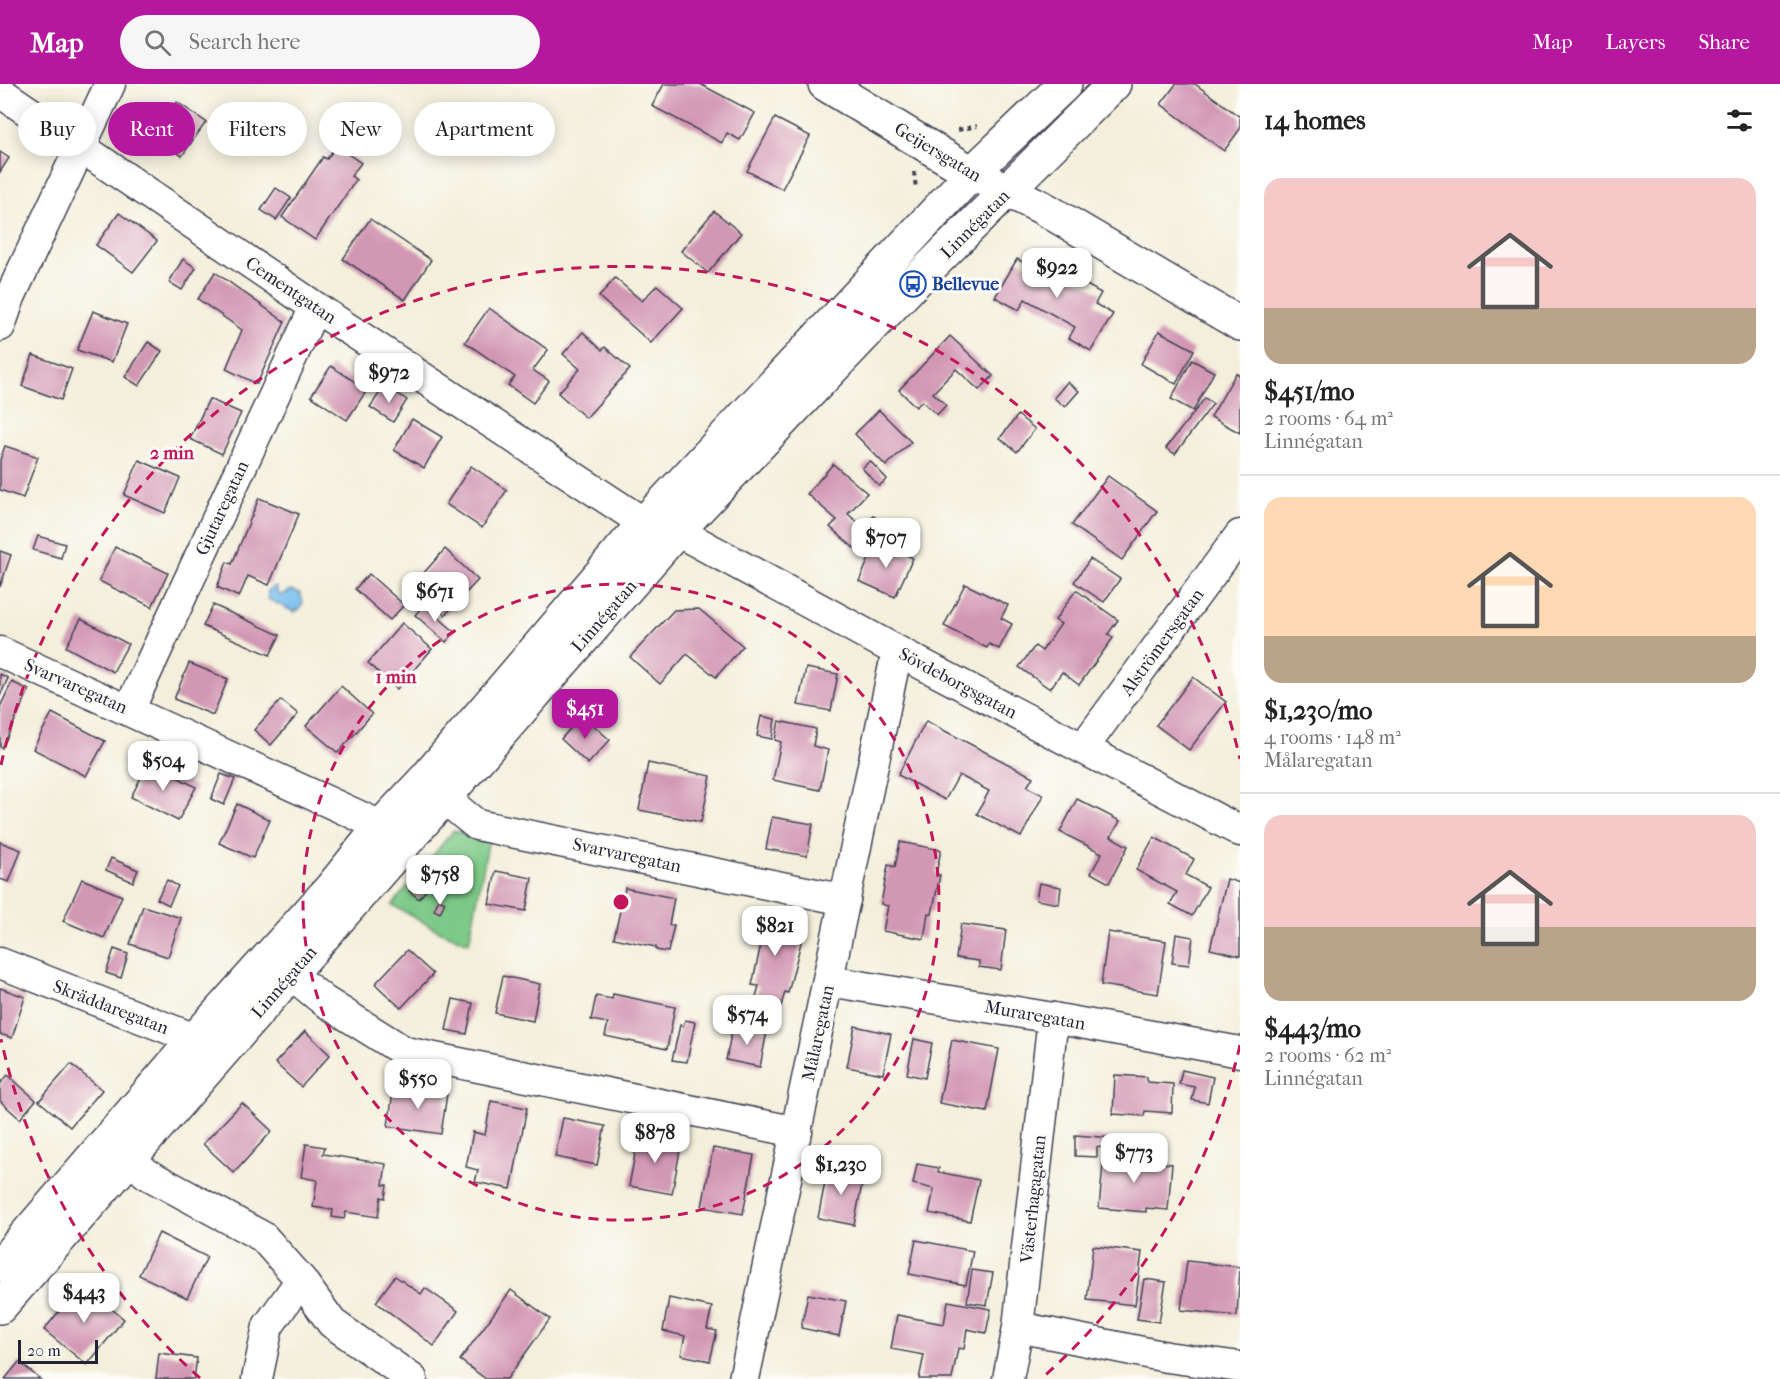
<!DOCTYPE html>
<meta charset="utf-8">
<style>
body{margin:0;font-family:"IM FELL French Canon",serif;background:#f6f6f6;color:#222;height:100vh;display:flex;flex-direction:column;font-size:22px;white-space:nowrap}
*{box-sizing:border-box;margin:0}
p{font-size:20px;color:#767676}
.icon{flex:none;width:33px;height:33px;fill:none;stroke:currentColor;stroke-width:2;stroke-linecap:round;stroke-linejoin:round}
.map{position:relative;flex:1;overflow:hidden}
.side{display:flex;flex-direction:column;background:#fff;width:540px}
.side>*{flex:none}
.guide{position:absolute;left:18px;top:18px;width:570px;height:54px;display:flex;gap:12px}
.scale{position:absolute;left:18px;bottom:15px;width:80px;box-sizing:border-box;padding-left:6px;border:3px solid #22223b;border-top:0;font-size:16px;line-height:21px;white-space:nowrap;color:#22223b;-webkit-text-stroke:4px #fdfcf7;paint-order:stroke}
.price{position:absolute;translate:-50% -51px;padding:0 14px;border-radius:12px;background:#fff;color:#222;font-size:20px;line-height:39px;filter:drop-shadow(0 2px 3px #0008)}
.price::after{content:'';position:absolute;left:50%;top:36px;width:18px;height:14px;margin-left:-9px;background:inherit;clip-path:polygon(0 0,100% 0,50% 100%)}
.price.active{background:#b5179e;color:#fff}
ul{padding:0;list-style:none}
li{display:grid;align-content:center;gap:12px;height:318px;padding:0 24px}
li+li{border-top:2px solid #e0e0e0}
li span{display:grid;place-items:center;height:186px;border-radius:18px;color:#555}
li>.icon{margin-inline-start:auto}
span .icon{width:108px;height:108px;fill:#fffc;stroke-width:1}
li b{font-size:26px}
h2{display:flex;justify-content:space-between;align-items:center;height:72px;padding:0 24px;font-size:26px}
.pill{padding:0 21px;border-radius:27px;background:#fff;box-shadow:0 3px 15px #0003;font-size:21px;line-height:54px}
.pill.active{background:#b5179e;color:#fff}
header{display:flex;align-items:center;gap:36px;box-sizing:border-box;height:84px;padding:0 30px;background:#b5179e;color:#fff}
header strong{font-size:28px}
nav{display:flex;gap:33px;margin-inline-start:auto;font-size:21px}
.search{width:420px;height:54px;background:#f6f6f6;display:flex;align-items:center;gap:15px;box-sizing:border-box;padding:0 21px;border-radius:33px;color:#767676;font-size:22px}
main{display:flex;flex:1;min-height:0}
.map>svg:first-child{display:block}
.green{fill:#7dc987;stroke:#507661;stroke-width:1.5}
.water{fill:#78beef;stroke:#4d7095;stroke-width:1.5}
.building{fill:#d297b3}
.lines{fill:none;stroke-linecap:round;stroke-linejoin:round}
.minor-casing{stroke:#414153;stroke-width:33}
.tertiary-casing{stroke:#414153;stroke-width:36}
.path{stroke:#414153;stroke-width:4;stroke-dasharray:4.5 4.5;stroke-linecap:butt}
.minor{stroke:#fff;stroke-width:30}
.tertiary{stroke:#fff;stroke-width:33}
.ring{fill:none;stroke:#c2185b;stroke-width:3;stroke-dasharray:10 8}
.labels{text-anchor:middle;stroke-width:6;stroke-linejoin:round;paint-order:stroke}
.street-label{font-size:18px;fill:#22223b;stroke:#fdfcf7}
.transit-label{font-size:18px;font-weight:bold;fill:#164399;stroke:#fdfcf7;text-anchor:start}
.centre{fill:#c2185b;stroke:#fdfcf7;stroke-width:3}
.ring-label{font-size:18px;text-anchor:middle;font-weight:bold;fill:#c2185b;stroke:#fdfcf7;stroke-width:6;stroke-linejoin:round;paint-order:stroke}
</style>
<header>
<strong>Map</strong>
<div class="search"><svg class="icon" aria-label="search" viewBox="0 0 24 24"><circle cx="10" cy="10" r="6"/><path d="M15 15l6 6"/></svg>Search here</div>
<nav><a>Map</a><a>Layers</a><a>Share</a></nav>
</header>
<main>
<div class="map">
<svg width="1240" height="1295" viewBox="0 0 1240 1295">
<rect width="100%" height="100%" fill="#fdfcf7"/>
<filter id="ink" filterUnits="userSpaceOnUse"><feTurbulence type="fractalNoise" baseFrequency=".0167" numOctaves="2"/><feDisplacementMap in="SourceGraphic" scale="12" xChannelSelector="R" yChannelSelector="G"/><feConvolveMatrix kernelMatrix="1 2 1 2 8 2 1 2 1" color-interpolation-filters="sRGB"/></filter>
<filter id="wash" filterUnits="userSpaceOnUse"><feTurbulence type="fractalNoise" baseFrequency=".008" numOctaves="4" result="noise"/><feDisplacementMap in="SourceGraphic" scale="24" xChannelSelector="R" yChannelSelector="G"/><feGaussianBlur stdDeviation="1.35" result="paint"/><feColorMatrix in="noise" values="0 0 0 0 0 0 0 0 0 0 0 0 0 0 0 0 0 1.4 0 .05"/><feComposite in="paint" operator="in"/></filter>
<g filter="url(#wash)">
<rect width="100%" height="100%" fill="#f3efdb"/>
<!-- green -->
<polygon class="green" points="453,747 489,755 469,859 441,848 392,821"/>
<!-- water -->
<polygon class="water" points="274,503 276,503 278,510 283,511 291,506 300,509 303,518 300,525 294,528 268,515 268,507"/>
<g id="blocks">
<!-- building -->
<g class="building">
<polygon points="664,0 700,0 755,29 740,56 727,49 722,59 652,22"/>
<polygon points="1176,0 1195,0 1240,33 1240,45 1224,67 1161,20"/>
<polygon points="177,18 206,38 182,72 153,53"/>
<polygon points="775,34 810,52 782,105 747,87"/>
<polygon points="336,62 361,79 351,92 356,96 315,156 282,133 323,73 327,75"/>
<polygon points="0,68 9,74 0,88"/>
<polygon points="276,104 291,114 276,136 261,126"/>
<polygon points="714,127 741,149 708,189 681,167"/>
<polygon points="119,129 157,157 133,188 96,161"/>
<polygon points="370,135 431,176 405,216 343,175"/>
<polygon points="183,175 196,184 182,206 169,198"/>
<polygon points="1017,175 1038,186 1043,176 1101,209 1095,220 1113,230 1091,267 1069,254 1075,243 1025,215 1019,226 995,213"/>
<polygon points="215,188 285,238 257,300 226,285 242,246 198,215"/>
<polygon points="615,194 642,217 657,201 683,224 651,259 599,213"/>
<polygon points="489,224 548,266 533,286 549,297 533,319 508,301 515,293 465,258"/>
<polygon points="93,227 127,240 112,278 77,266"/>
<polygon points="1159,247 1194,266 1176,300 1141,280"/>
<polygon points="583,248 602,266 605,263 630,285 586,334 558,309 580,285 563,270"/>
<polygon points="950,252 993,292 979,306 956,285 933,309 946,321 937,331 922,317 916,323 899,306"/>
<polygon points="148,258 162,267 139,302 125,293"/>
<polygon points="33,271 72,285 61,316 22,302"/>
<polygon points="1192,276 1214,288 1193,327 1171,315"/>
<polygon points="331,282 367,306 347,336 311,312"/>
<polygon points="1236,289 1240,292 1240,349 1211,333"/>
<polygon points="1067,298 1079,307 1065,323 1054,314"/>
<polygon points="385,301 407,316 393,338 370,323"/>
<polygon points="1205,314 1213,320 1175,370 1166,364"/>
<polygon points="209,315 241,329 222,370 190,355"/>
<polygon points="879,326 911,358 886,382 855,350"/>
<polygon points="1018,331 1035,345 1017,368 1000,354"/>
<polygon points="412,335 442,353 424,384 394,366"/>
<polygon points="5,362 38,373 23,414 0,406 0,376"/>
<polygon points="139,376 180,394 165,429 124,411"/>
<polygon points="870,377 887,395 879,402 862,384"/>
<polygon points="833,380 867,409 848,430 865,445 854,464 830,443 837,436 807,410"/>
<polygon points="471,382 507,406 482,444 446,420"/>
<polygon points="1108,392 1157,427 1122,476 1072,441"/>
<polygon points="259,414 299,430 269,501 248,492 239,513 217,503 227,478 232,480"/>
<polygon points="873,432 885,439 868,471 856,464"/>
<polygon points="38,452 65,460 61,474 33,466"/>
<polygon points="877,457 913,474 895,513 859,497"/>
<polygon points="115,463 168,489 152,523 99,497"/>
<polygon points="445,465 478,496 445,531 413,501"/>
<polygon points="0,467 11,471 0,503"/>
<polygon points="1090,475 1120,495 1104,518 1074,498"/>
<polygon points="369,490 404,521 390,536 355,505"/>
<polygon points="965,500 1008,521 1001,534 1012,540 999,565 989,560 987,564 944,542"/>
<polygon points="1076,506 1118,536 1108,550 1113,554 1079,601 1062,588 1050,605 1019,583 1035,562 1042,567 1061,540 1055,536"/>
<polygon points="213,521 280,551 270,571 203,542"/>
<polygon points="424,521 455,548 446,558 415,531"/>
<polygon points="699,525 743,562 716,593 687,570 660,600 630,573 674,526"/>
<polygon points="81,535 128,560 113,588 66,563"/>
<polygon points="402,539 432,565 397,605 368,579"/>
<polygon points="189,579 228,595 213,631 174,615"/>
<polygon points="806,584 838,590 831,627 798,621"/>
<polygon points="0,590 8,594 0,612"/>
<polygon points="1193,593 1226,618 1189,666 1156,641"/>
<polygon points="12,598 29,606 2,664 0,663 0,623"/>
<polygon points="341,602 372,630 338,669 306,642"/>
<polygon points="281,616 298,630 271,661 254,646"/>
<polygon points="52,629 105,657 86,692 33,665"/>
<polygon points="582,631 610,656 588,680 561,655"/>
<polygon points="761,632 775,635 772,655 757,652"/>
<polygon points="779,637 816,645 813,662 828,666 820,706 773,696 781,658 775,656"/>
<polygon points="926,637 1033,693 1027,703 1043,711 1021,753 977,730 989,707 959,691 945,716 898,691"/>
<polygon points="149,678 196,703 178,737 131,713"/>
<polygon points="648,679 711,692 701,738 639,726"/>
<polygon points="221,690 235,695 224,721 211,715"/>
<polygon points="1077,715 1120,737 1111,753 1128,762 1109,799 1091,789 1102,769 1060,748"/>
<polygon points="237,720 270,736 253,774 219,759"/>
<polygon points="772,733 813,740 807,772 766,765"/>
<polygon points="1154,753 1194,775 1186,791 1208,803 1192,832 1170,820 1177,808 1136,786"/>
<polygon points="0,758 21,766 9,798 0,795"/>
<polygon points="900,758 941,766 936,790 940,791 932,830 928,829 924,855 883,847 888,822 881,820 888,781 895,783"/>
<polygon points="111,774 138,786 133,798 106,786"/>
<polygon points="496,787 532,794 526,827 489,820"/>
<polygon points="82,795 122,812 104,854 63,837"/>
<polygon points="1227,795 1240,799 1240,872 1210,865"/>
<polygon points="167,796 178,802 169,821 157,815"/>
<polygon points="416,798 426,806 419,815 409,807"/>
<polygon points="1039,799 1061,803 1059,820 1036,816"/>
<polygon points="625,804 674,814 669,841 674,841 668,868 656,866 656,863 614,854"/>
<polygon points="439,815 445,818 440,829 434,826"/>
<polygon points="143,822 181,834 168,873 130,860"/>
<polygon points="754,830 805,843 788,909 785,908 781,922 755,916 759,902 752,901 761,860 748,857"/>
<polygon points="961,840 1006,846 1001,886 979,883 979,877 956,874"/>
<polygon points="1108,848 1166,857 1158,910 1101,901"/>
<polygon points="1176,850 1193,853 1189,881 1172,879"/>
<polygon points="114,865 128,870 121,894 106,889"/>
<polygon points="407,866 433,890 401,924 375,900"/>
<polygon points="503,892 540,900 533,937 495,929"/>
<polygon points="0,904 25,913 12,954 0,950"/>
<polygon points="613,910 675,923 667,965 605,952 608,939 591,936 596,912 612,915"/>
<polygon points="453,915 473,919 467,950 446,946"/>
<polygon points="685,936 695,938 687,978 672,976 680,941 683,942"/>
<polygon points="733,940 767,947 760,983 726,976"/>
<polygon points="855,942 891,950 883,990 847,983"/>
<polygon points="305,947 330,971 301,1003 275,979"/>
<polygon points="914,955 932,959 925,994 907,990"/>
<polygon points="952,956 999,965 987,1028 939,1019"/>
<polygon points="71,980 102,1006 70,1043 39,1017"/>
<polygon points="1182,986 1213,993 1208,1019 1192,1016 1195,1003 1179,1000"/>
<polygon points="8,991 36,1016 20,1035 0,1017 0,1000"/>
<polygon points="1115,991 1147,993 1147,998 1173,1000 1172,1029 1145,1027 1144,1032 1113,1030"/>
<polygon points="394,1002 447,1010 441,1050 388,1042"/>
<polygon points="491,1017 527,1024 511,1105 475,1098 478,1086 466,1083 473,1048 485,1051"/>
<polygon points="242,1019 272,1047 234,1089 203,1060"/>
<polygon points="563,1034 605,1042 597,1081 555,1073"/>
<polygon points="639,1049 668,1054 667,1059 681,1061 672,1110 629,1102"/>
<polygon points="1075,1051 1114,1054 1114,1065 1097,1063 1097,1073 1075,1072"/>
<polygon points="306,1060 325,1063 323,1070 386,1080 383,1101 387,1101 385,1114 381,1113 378,1133 346,1128 344,1135 332,1133 333,1126 313,1123 317,1096 301,1093"/>
<polygon points="713,1064 754,1071 743,1130 702,1123"/>
<polygon points="1104,1069 1151,1074 1151,1078 1172,1080 1168,1126 1146,1124 1146,1128 1099,1124"/>
<polygon points="917,1080 939,1084 938,1088 979,1096 970,1137 929,1129 934,1105 913,1100"/>
<polygon points="828,1083 864,1090 854,1141 818,1134"/>
<polygon points="159,1149 207,1173 187,1214 139,1191"/>
<polygon points="916,1156 973,1167 966,1201 909,1190"/>
<polygon points="1093,1162 1142,1168 1135,1221 1087,1216"/>
<polygon points="1187,1177 1240,1183 1237,1232 1181,1226"/>
<polygon points="972,1186 993,1189 987,1221 967,1218"/>
<polygon points="395,1192 421,1210 425,1204 458,1227 434,1262 376,1218"/>
<polygon points="1144,1195 1166,1198 1159,1238 1137,1235"/>
<polygon points="81,1200 124,1235 87,1281 44,1246"/>
<polygon points="511,1206 550,1235 507,1295 486,1295 460,1276"/>
<polygon points="808,1210 846,1217 839,1252 801,1244"/>
<polygon points="669,1214 712,1223 707,1245 717,1247 710,1277 681,1271 685,1252 663,1247"/>
<polygon points="948,1217 991,1225 986,1249 967,1245 964,1265 958,1264 952,1295 919,1295 924,1271 891,1265 897,1231 944,1240"/>
<polygon points="159,1269 197,1274 194,1295 156,1295"/>
<polygon points="19,1278 40,1295 5,1295"/>
</g>
</g>
</g>
<g filter="url(#ink)">
<use href="#blocks" fill-opacity="0" stroke="#414153" stroke-width="1.5"/>
<g class="lines">
<!-- minor casing -->
<g class="minor-casing">
<g id="minor">
<polyline points="0,8 315,223 644,439"/>
<polyline points="0,242 10,213 110,0"/>
<polyline points="677,447 897,567 1240,747"/>
<polyline points="0,568 381,742"/>
<polyline points="129,626 315,223"/>
<polyline points="1083,664 1240,451"/>
<polyline points="430,696 445,715 477,741 845,816"/>
<polyline points="271,874 324,917 405,968 797,1048"/>
<polyline points="0,879 195,955 215,968"/>
<polyline points="829,897 1053,934 1240,968"/>
<polyline points="130,1075 147,1090 263,1153 301,1196 332,1239 412,1295"/>
<polyline points="1018,1243 1167,1273 1240,1283"/>
<polyline points="257,1295 268,1242 301,1196"/>
<polyline points="744,1295 897,567"/>
<polyline points="1008,1295 1018,1243 1053,934"/>
</g>
</g>
<!-- tertiary casing -->
<g class="tertiary-casing">
<g id="tertiary">
<polyline points="825,0 972,89 1043,124 1240,240"/>
<polyline points="0,1181 195,955 331,804 381,742 427,693 644,439 972,89 1065,0"/>
<polyline points="0,1223 677,447 913,200 1114,0"/>
</g>
</g>
<!-- path -->
<g class="path">
<polyline points="958,46 977,42"/>
<polyline points="914,88 916,105"/>
</g>
<!-- minor -->
<use href="#minor" class="minor"/>
<!-- tertiary -->
<use href="#tertiary" class="tertiary"/>
</g>
</g>
<!-- distance rings -->
<g class="ring">
<circle cx="621" cy="818" r="318"/>
<path d="M1240 961A635 635 0 0 1 1042 1294M200 1294A635 635 0 0 1 1 955M1 681A635 635 0 0 1 1240 675"/>
</g>
<!-- icons -->
<defs>
<g id="bus-ring" transform="scale(1.35)"><circle r="9.5" fill="#fdfcf7" stroke="#1a4fb4" stroke-width="1.5"/><path d="M-5-6H5V4H4V6H2V4H-2V6H-4V4H-5ZM-3.5-4V0h7V-4ZM-3.5 1.2v1.5H-2V1.2ZM2 1.2v1.5H3.5V1.2Z" fill="#1a4fb4"/></g>
</defs>
<g fill-rule="evenodd">
<use href="#bus-ring" x="913" y="200"/>
</g>
<g class="labels">
<!-- street labels -->
<g class="street-label">
<text transform="translate(938 68) rotate(31)" y="6">Geijersgatan</text>
<text transform="translate(975 140) rotate(-45)" y="6">Linnégatan</text>
<text transform="translate(291 206) rotate(34)" y="6">Cementgatan</text>
<text transform="translate(222 424) rotate(-65)" y="6">Gjutaregatan</text>
<text transform="translate(604 532) rotate(-49)" y="6">Linnégatan</text>
<text transform="translate(1162 558) rotate(-54)" y="6">Alströmersgatan</text>
<text transform="translate(958 599) rotate(28)" y="6">Sövdeborgsgatan</text>
<text transform="translate(76 602) rotate(24)" y="6">Svarvaregatan</text>
<text transform="translate(627 771) rotate(12)" y="6">Svarvaregatan</text>
<text transform="translate(284 898) rotate(-49)" y="6">Linnégatan</text>
<text transform="translate(111 923) rotate(21)" y="6">Skräddaregatan</text>
<text transform="translate(1035 931) rotate(10)" y="6">Muraregatan</text>
<text transform="translate(818 949) rotate(-78)" y="6">Målaregatan</text>
<text transform="translate(1033 1115) rotate(-84)" y="6">Västerhagagatan</text>
</g>
<!-- transit labels -->
<g class="transit-label">
<text x="932" y="206">Bellevue</text>
</g>
</g>
<circle cx="621" cy="818" r="9" class="centre"/>
<g class="ring-label">
<text x="172" y="375">2 min</text>
<text x="396" y="599">1 min</text>
</g>
</svg>
<div class="scale">20 m</div>
<b class="price" style="left:1057px;top:215px">$922</b>
<b class="price" style="left:389px;top:320px">$972</b>
<b class="price" style="left:886px;top:485px">$707</b>
<b class="price" style="left:435px;top:539px">$671</b>
<b class="price active" style="left:585px;top:656px">$451</b>
<b class="price" style="left:163px;top:708px">$504</b>
<b class="price" style="left:440px;top:822px">$758</b>
<b class="price" style="left:775px;top:873px">$821</b>
<b class="price" style="left:747px;top:962px">$574</b>
<b class="price" style="left:418px;top:1026px">$550</b>
<b class="price" style="left:655px;top:1080px">$878</b>
<b class="price" style="left:1134px;top:1100px">$773</b>
<b class="price" style="left:841px;top:1112px">$1,230</b>
<b class="price" style="left:84px;top:1240px">$443</b>
<div class="guide">
<a class="pill">Buy</a>
<a class="pill active">Rent</a>
<a class="pill">Filters</a>
<a class="pill">New</a>
<a class="pill">Apartment</a>
</div>
</div>
<section class="side">
<h2>14 homes<svg class="icon" aria-label="filters" viewBox="0 0 24 24"><path d="M4 7h16M4 17h16"/><circle cx="9" cy="7" r="2"/><circle cx="15" cy="17" r="2"/></svg></h2>
<ul>
<li><span style="background:linear-gradient(#f6c9c9 70%,#b9a48a 0)"><svg class="icon" aria-label="home" viewBox="0 0 24 24"><path d="M3 11l9-7 9 7M6 9v11h12V9"/></svg></span><div><b>$451/mo</b><p>2 rooms · 64 m²</p><p>Linnégatan</p></div></li>
<li><span style="background:linear-gradient(#ffd9b3 75%,#b9a48a 0)"><svg class="icon" aria-label="home" viewBox="0 0 24 24"><path d="M3 11l9-7 9 7M6 9v11h12V9"/></svg></span><div><b>$1,230/mo</b><p>4 rooms · 148 m²</p><p>Målaregatan</p></div></li>
<li><span style="background:linear-gradient(#f6c9c9 60%,#b9a48a 0)"><svg class="icon" aria-label="home" viewBox="0 0 24 24"><path d="M3 11l9-7 9 7M6 9v11h12V9"/></svg></span><div><b>$443/mo</b><p>2 rooms · 62 m²</p><p>Linnégatan</p></div></li>
</ul>
</section>
</main>
